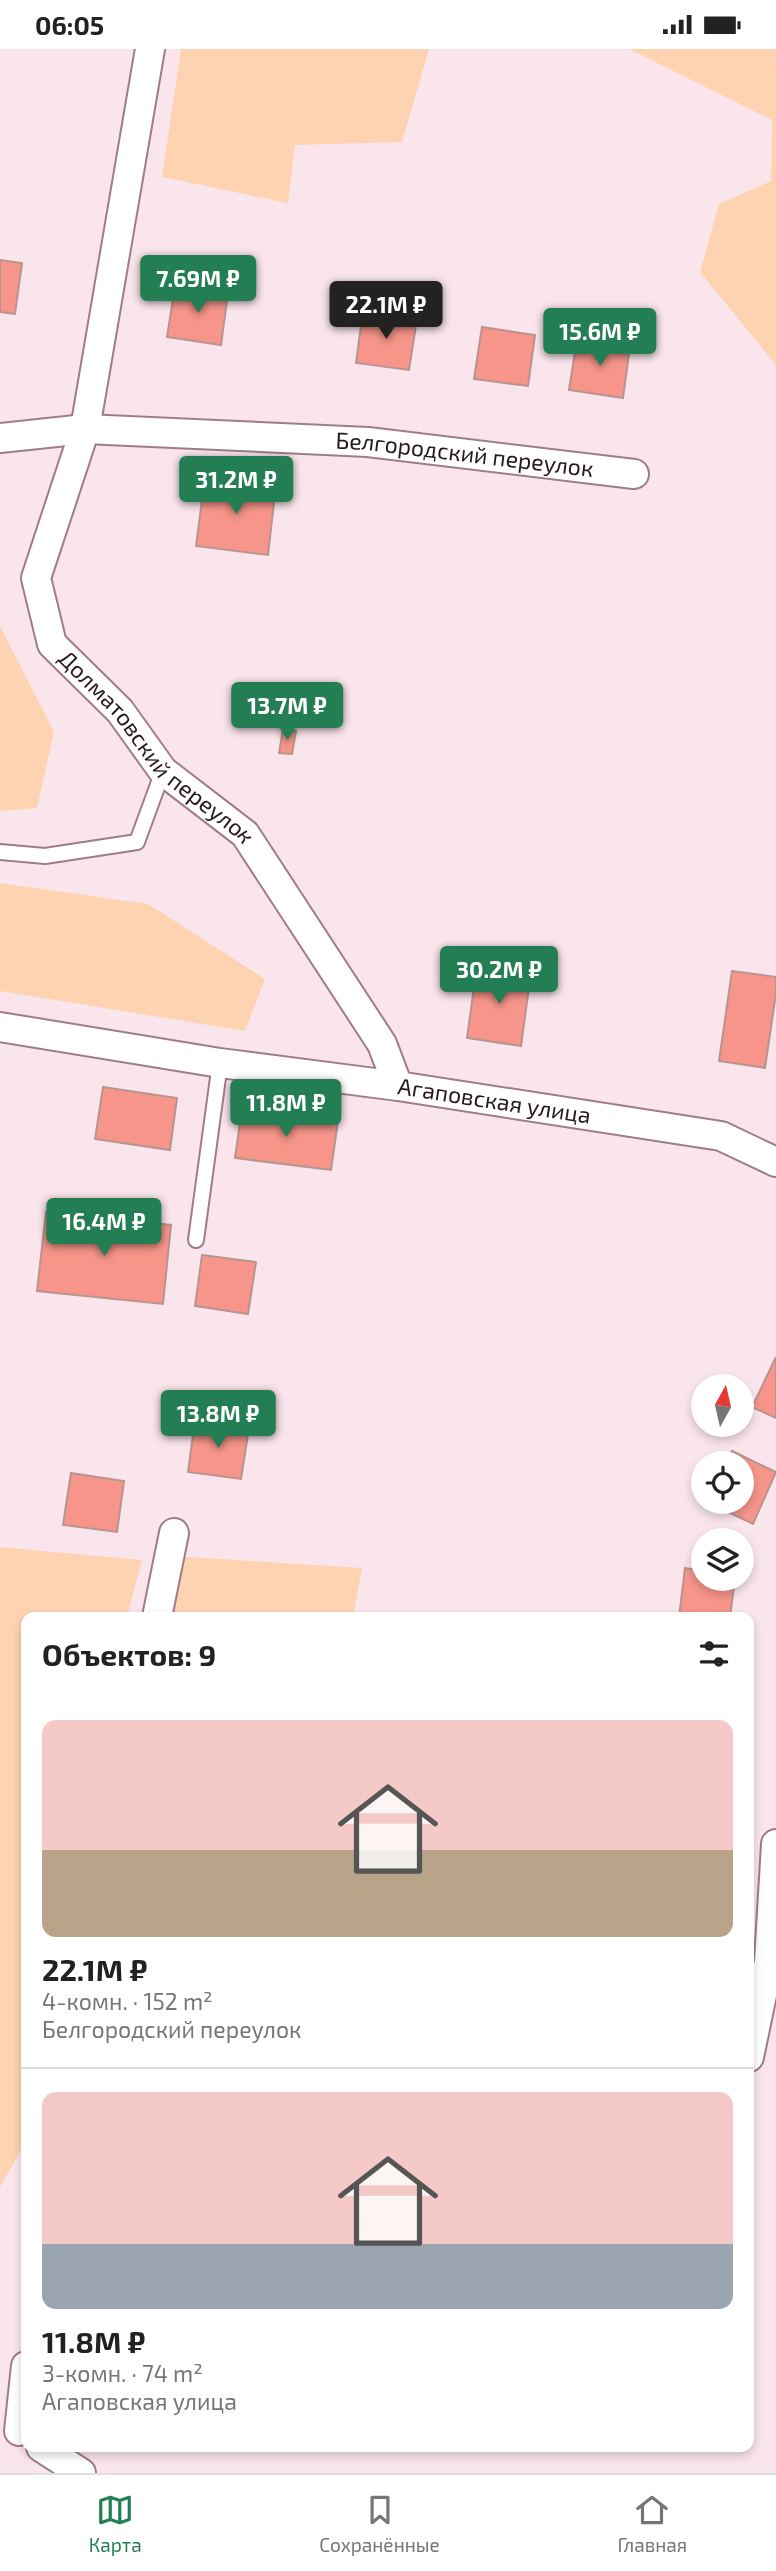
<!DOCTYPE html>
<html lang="ru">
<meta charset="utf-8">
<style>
body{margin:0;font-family:"Exo 2",sans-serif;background:#f6f6f6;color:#222;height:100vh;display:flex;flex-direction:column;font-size:26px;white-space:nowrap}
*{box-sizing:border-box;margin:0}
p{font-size:23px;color:#767676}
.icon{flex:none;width:38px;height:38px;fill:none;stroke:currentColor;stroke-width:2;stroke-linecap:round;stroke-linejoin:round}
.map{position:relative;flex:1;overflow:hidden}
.panel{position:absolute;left:21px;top:1563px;width:733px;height:840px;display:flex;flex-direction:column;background:#fff;border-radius:14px;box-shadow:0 4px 10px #0003}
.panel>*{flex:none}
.needle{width:46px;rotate:8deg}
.controls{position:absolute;left:691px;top:1325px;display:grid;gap:14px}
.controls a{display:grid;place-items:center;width:63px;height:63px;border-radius:50%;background:#fff;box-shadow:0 4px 10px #0003;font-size:35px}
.price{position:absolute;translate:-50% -60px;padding:0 16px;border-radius:7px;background:#247e53;color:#fff;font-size:23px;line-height:46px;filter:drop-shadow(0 2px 4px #0008)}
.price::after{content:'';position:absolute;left:50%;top:42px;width:21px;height:16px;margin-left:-10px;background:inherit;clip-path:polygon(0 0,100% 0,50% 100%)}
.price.active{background:#222;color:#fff}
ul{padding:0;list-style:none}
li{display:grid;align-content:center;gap:14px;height:371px;padding:0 21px}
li+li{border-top:2px solid #e0e0e0}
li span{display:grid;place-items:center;height:217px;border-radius:14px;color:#555}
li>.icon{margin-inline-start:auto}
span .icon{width:126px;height:126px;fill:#fffc;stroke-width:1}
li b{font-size:30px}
h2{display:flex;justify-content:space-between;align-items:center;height:84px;padding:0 21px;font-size:30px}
.status{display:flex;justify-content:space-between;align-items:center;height:49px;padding:0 35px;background:#fff;direction:ltr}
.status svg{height:19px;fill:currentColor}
.dock{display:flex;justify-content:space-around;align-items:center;height:98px;border-top:2px solid #e0e0e0;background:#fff;font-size:19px;color:#767676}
.dock a{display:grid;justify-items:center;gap:4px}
.dock .active{color:#247e53}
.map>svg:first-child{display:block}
.green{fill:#fdd3b2}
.building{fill:#f7958a;stroke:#b7948f;stroke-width:2}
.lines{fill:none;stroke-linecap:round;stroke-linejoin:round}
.service-casing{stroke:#9e7d89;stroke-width:18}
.minor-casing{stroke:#9e7d89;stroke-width:32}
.service{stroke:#fff;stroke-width:14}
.minor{stroke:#fff;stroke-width:28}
.labels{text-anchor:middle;stroke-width:5;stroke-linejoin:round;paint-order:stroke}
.street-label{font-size:23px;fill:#271a1f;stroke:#fbe5ed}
</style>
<div class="status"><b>06:05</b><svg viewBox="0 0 49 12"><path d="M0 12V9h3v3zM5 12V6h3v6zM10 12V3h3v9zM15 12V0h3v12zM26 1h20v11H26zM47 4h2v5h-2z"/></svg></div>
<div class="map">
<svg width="776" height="2424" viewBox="0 0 776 2424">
<rect width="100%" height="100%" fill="#fbe5ed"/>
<!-- green -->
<g class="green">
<polygon points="181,0 429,0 402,93 295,96 288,154 162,128"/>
<polygon points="629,0 776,0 776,316 700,223 719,155 771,132 772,71"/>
<polygon points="0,577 54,683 37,759 0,762"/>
<polygon points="0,834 148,855 265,930 245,982 0,942"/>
<polygon points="0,1498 142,1511 127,1568 26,1568 26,2083 24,2096 0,2138"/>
<polygon points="171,1507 362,1519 353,1568 160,1568"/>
</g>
<!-- building -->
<g class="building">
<polygon points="0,211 22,214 15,265 0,263"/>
<polygon points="175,237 228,244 221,296 167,288"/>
<polygon points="363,262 417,270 409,321 356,314"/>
<polygon points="482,278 535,286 528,337 474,330"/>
<polygon points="577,290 630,297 623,349 569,341"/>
<polygon points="205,428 276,436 268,506 196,497"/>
<polygon points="283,680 296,682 292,705 279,704"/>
<polygon points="477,917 531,924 521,997 467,989"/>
<polygon points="732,922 776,928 776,944 765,1019 719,1012"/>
<polygon points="103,1038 177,1049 170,1101 95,1090"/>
<polygon points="242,1059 338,1072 331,1121 235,1109"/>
<polygon points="46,1163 171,1176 163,1255 37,1242"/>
<polygon points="202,1206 256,1213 248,1265 195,1257"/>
<polygon points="776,1308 776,1369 752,1358"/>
<polygon points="195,1371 249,1379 241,1430 188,1423"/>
<polygon points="732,1402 776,1423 753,1475 707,1453 742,1452 742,1414 726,1414"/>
<polygon points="71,1424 124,1432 117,1483 63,1476"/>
<polygon points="685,1519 704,1522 704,1530 735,1530 730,1568 679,1568"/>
</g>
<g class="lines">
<!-- service casing -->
<g class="service-casing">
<g id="service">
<polyline points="0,803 45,807 137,793 163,722"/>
<polyline points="196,1191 220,1014"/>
</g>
</g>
<!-- minor casing -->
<g class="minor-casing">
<g id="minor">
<path id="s1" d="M150 0 85 380 36 529 52 595 120 662 163 722 245 785 382 995 398 1037"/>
<path id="s2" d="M0 389 85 380 368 393 634 425"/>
<path id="s3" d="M0 978 220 1014 398 1037 721 1087 776 1113"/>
<polyline points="157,1568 174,1484"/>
<polyline points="749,2008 769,1912 776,1795"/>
<polyline points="19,2382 26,2317"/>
<polyline points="41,2398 81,2424"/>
</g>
</g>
<!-- service -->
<use href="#service" class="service"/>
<!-- minor -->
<use href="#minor" class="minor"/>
</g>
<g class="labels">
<!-- street labels -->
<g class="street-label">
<text dy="8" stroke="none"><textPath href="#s2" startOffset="466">Белгородский переулок</textPath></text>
<text dy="8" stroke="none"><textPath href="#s1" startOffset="758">Долматовский переулок</textPath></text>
<text dy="8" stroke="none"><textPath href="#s3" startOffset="500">Агаповская улица</textPath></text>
</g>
</g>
</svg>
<div class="controls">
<a><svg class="needle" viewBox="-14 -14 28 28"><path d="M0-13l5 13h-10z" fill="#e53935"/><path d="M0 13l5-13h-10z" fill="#767676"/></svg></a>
<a><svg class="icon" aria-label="locate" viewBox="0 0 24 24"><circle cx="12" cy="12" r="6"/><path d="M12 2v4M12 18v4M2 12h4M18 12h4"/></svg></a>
<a><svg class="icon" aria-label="layers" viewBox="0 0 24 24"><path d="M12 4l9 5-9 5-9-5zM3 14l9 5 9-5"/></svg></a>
</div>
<b class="price" style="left:198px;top:266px">7.69M ₽</b>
<b class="price active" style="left:386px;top:292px">22.1M ₽</b>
<b class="price" style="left:600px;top:319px">15.6M ₽</b>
<b class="price" style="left:236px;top:467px">31.2M ₽</b>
<b class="price" style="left:287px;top:693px">13.7M ₽</b>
<b class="price" style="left:499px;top:957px">30.2M ₽</b>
<b class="price" style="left:286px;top:1090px">11.8M ₽</b>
<b class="price" style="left:104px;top:1209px">16.4M ₽</b>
<b class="price" style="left:218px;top:1401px">13.8M ₽</b>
<section class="panel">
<h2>Объектов: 9<svg class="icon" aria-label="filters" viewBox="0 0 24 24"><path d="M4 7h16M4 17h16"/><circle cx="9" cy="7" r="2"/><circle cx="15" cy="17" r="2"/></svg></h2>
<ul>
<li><span style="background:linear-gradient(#f6c9c9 60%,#b9a48a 0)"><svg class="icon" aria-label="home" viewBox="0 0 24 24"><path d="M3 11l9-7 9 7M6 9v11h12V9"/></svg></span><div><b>22.1M ₽</b><p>4-комн. · 152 m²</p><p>Белгородский переулок</p></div></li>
<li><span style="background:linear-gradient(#f6c9c9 70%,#9aa5b1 0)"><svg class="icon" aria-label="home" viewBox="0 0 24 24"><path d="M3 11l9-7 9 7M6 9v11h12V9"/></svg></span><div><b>11.8M ₽</b><p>3-комн. · 74 m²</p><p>Агаповская улица</p></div></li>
</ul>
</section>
</div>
<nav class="dock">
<a class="active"><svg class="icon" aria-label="map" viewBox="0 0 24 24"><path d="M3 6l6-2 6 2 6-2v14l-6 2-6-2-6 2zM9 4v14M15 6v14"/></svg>Карта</a>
<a><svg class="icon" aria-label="saved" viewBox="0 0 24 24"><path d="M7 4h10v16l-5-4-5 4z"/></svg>Сохранённые</a>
<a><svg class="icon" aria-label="home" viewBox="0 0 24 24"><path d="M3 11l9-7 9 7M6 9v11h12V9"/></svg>Главная</a>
</nav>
